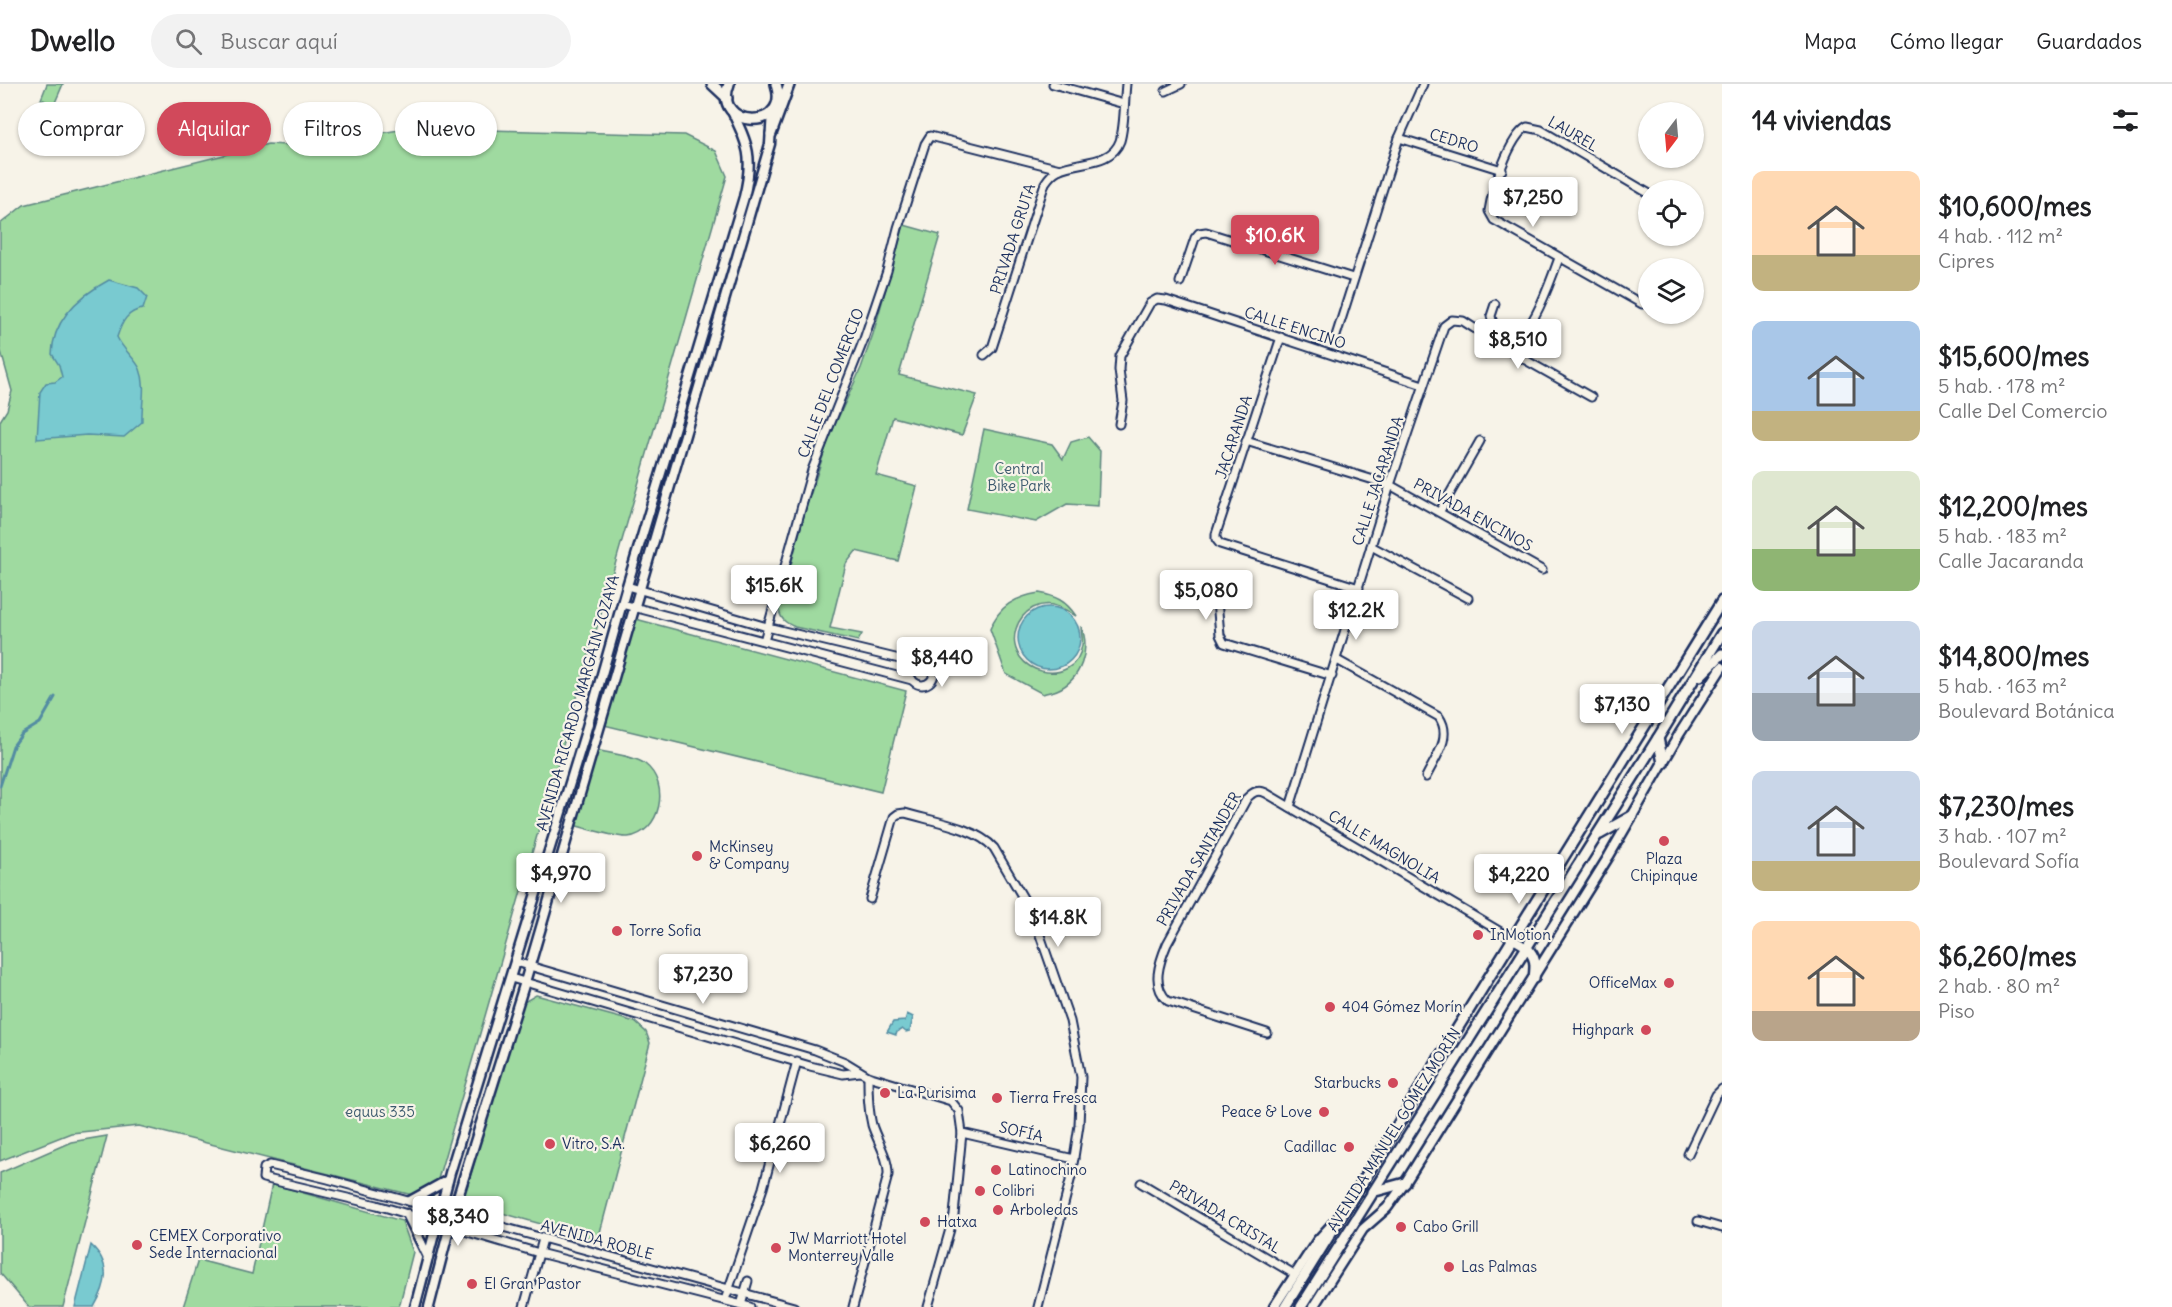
<!DOCTYPE html>
<html lang="es">
<meta charset="utf-8">
<style>
body{margin:0;font-family:Delius,sans-serif;background:#f2f2f2;color:#202124;height:100vh;display:flex;flex-direction:column;font-size:22px;white-space:nowrap}
*{box-sizing:border-box;margin:0}
p{font-size:20px;color:#757577}
.icon{flex:none;width:33px;height:33px;fill:none;stroke:currentColor;stroke-width:2;stroke-linecap:round;stroke-linejoin:round}
.map{position:relative;flex:1;overflow:hidden}
.sheet{display:flex;flex-direction:column;background:#fff;width:450px}
.sheet>*{flex:none}
.guide{position:absolute;left:18px;top:18px;width:570px;height:54px;display:flex;gap:12px}
.needle{width:39px;rotate:196deg}
.controls{position:absolute;left:1638px;top:18px;display:grid;gap:12px}
.controls a{display:grid;place-items:center;width:66px;height:66px;border-radius:50%;background:#fff;box-shadow:0 2px 4px #0004;font-size:30px}
.price{position:absolute;translate:-50% -51px;padding:0 14px;border-radius:6px;background:#fff;color:#222;font-size:20px;line-height:39px;filter:drop-shadow(0 2px 3px #0008)}
.price::after{content:'';position:absolute;left:50%;top:36px;width:18px;height:14px;margin-left:-9px;background:inherit;clip-path:polygon(0 0,100% 0,50% 100%)}
.price.on{background:#d1495b;color:#fff}
ul{padding:0;list-style:none}
li{display:flex;align-items:center;gap:18px;height:150px;padding:0 30px}
li span{display:grid;place-items:center;flex:none;width:168px;height:120px;border-radius:12px;color:#555}
li>.icon{margin-inline-start:auto}
span .icon{width:72px;height:72px;fill:#fffc;stroke-width:1}
li b{font-size:26px}
h2{display:flex;justify-content:space-between;align-items:center;height:72px;padding:0 30px;font-size:26px}
.tag{padding:0 21px;border-radius:27px;background:#fff;box-shadow:0 2px 4px #0004;font-size:21px;line-height:54px}
.tag.on{background:#d1495b;color:#fff}
header{display:flex;align-items:center;gap:36px;box-sizing:border-box;height:84px;padding:0 30px;background:#fff;border-bottom:2px solid #e0e0e0}
header strong{font-size:28px}
nav{display:flex;gap:33px;margin-inline-start:auto;font-size:21px}
.search{width:420px;height:54px;background:#f2f2f2;display:flex;align-items:center;gap:15px;box-sizing:border-box;padding:0 21px;border-radius:33px;color:#757577;font-size:22px}
main{display:flex;flex:1;min-height:0}
.map>svg:first-child{display:block}
.green{fill:#9fdaa0;stroke:#5d847f;stroke-width:1.5}
.water{fill:#79cad0;stroke:#538ca2;stroke-width:1.5}
.lines{fill:none;stroke-linecap:round;stroke-linejoin:round}
.stream{stroke:#538ca2;stroke-width:3}
.minor-casing{stroke:#1b2f5e;stroke-width:11}
.tertiary-casing{stroke:#1b2f5e;stroke-width:13}
.secondary-casing{stroke:#1b2f5e;stroke-width:14}
.minor{stroke:#f7f3e8;stroke-width:7}
.tertiary{stroke:#f7f3e8;stroke-width:8}
.secondary{stroke:#f7f3e8;stroke-width:9}
.poi-dot{fill:#d1495b;stroke:#f7f3e8;stroke-width:2}
.labels{text-anchor:middle;stroke-width:4.5;stroke-linejoin:round;paint-order:stroke}
.street-label{font-size:15px;fill:#1b2f5e;stroke:#f7f3e8}
.park-label{font-size:15px;fill:#3c5a6e;stroke:#f7f3e8}
.poi-label{font-size:15px;fill:#1b2f5e;stroke:#f7f3e8;text-anchor:start}
</style>
<header>
<strong>Dwello</strong>
<div class="search"><svg class="icon" aria-label="search" viewBox="0 0 24 24"><circle cx="10" cy="10" r="6"/><path d="M15 15l6 6"/></svg>Buscar aquí</div>
<nav><a>Mapa</a><a>Cómo llegar</a><a>Guardados</a></nav>
</header>
<main>
<div class="map">
<svg width="1722" height="1223" viewBox="0 0 1722 1223">
<rect width="100%" height="100%" fill="#f7f3e8"/>
<filter id="ink" filterUnits="userSpaceOnUse"><feTurbulence type="fractalNoise" baseFrequency=".0167" numOctaves="2"/><feDisplacementMap in="SourceGraphic" scale="12" xChannelSelector="R" yChannelSelector="G"/><feConvolveMatrix kernelMatrix="1 2 1 2 8 2 1 2 1" color-interpolation-filters="sRGB"/></filter>
<g filter="url(#ink)">
<!-- green -->
<g class="green">
<polygon points="47,0 63,0 54,21 41,15"/>
<polygon points="410,44 684,51 716,67 727,92 432,1116 139,1042 71,1049 0,1077 0,337 7,326 12,307 0,264 0,140 24,121 268,60 308,62"/>
<path d="M904 141 940 151 899 291 977 311 962 351 893 333 876 391 917 402 898 477 856 467 846 480 830 544 862 550 858 557 795 543C786 539 781 536 779 526L806 424 829 354 861 284 873 250Z"/>
<polygon points="984,345 1052,360 1063,375 1071,358 1088,353 1100,367 1098,422 1067,420 1036,438 967,425"/>
<path d="M1039 509C1056 512 1066 517 1076 532 1062 523 1049 516 1033 524 1024 529 1019 535 1016 545 1003 590 1076 607 1082 561 1083 555 1081 548 1081 542 1091 565 1081 596 1057 606 1053 608 1047 608 1043 610L1006 590 990 545C999 522 1015 513 1039 509Z"/>
<polygon points="632,534 906,607 881,708 604,641"/>
<path d="M596 666C608 669 636 672 645 680 671 700 661 749 628 753 617 754 585 744 573 741Z"/>
<polygon points="536,911 635,938 646,948 650,959 598,1156 463,1118 519,921"/>
<polygon points="107,1052 63,1223 29,1223 0,1189 0,1089 71,1058"/>
<polygon points="272,1100 402,1137 413,1168 399,1223 183,1223 198,1176 252,1190"/>
</g>
<!-- water -->
<g class="water">
<path d="M109 196 138 204 147 213 143 225C127 227 122 238 117 253 123 266 135 274 140 285 147 303 141 320 142 338L124 353 87 351 37 355 40 308 46 299 55 298 62 293 59 281 52 270C53 235 81 211 109 196Z"/>
<circle cx="1049" cy="554" r="31"/>
<polygon points="907,930 913,933 910,947 906,948 902,945 897,948 896,951 887,948 893,938 905,937"/>
<path d="M91 1161C112 1180 107 1201 94 1223H75Z"/>
</g>
<g class="lines">
<!-- stream -->
<polyline class="stream" points="0,702 13,662 22,650 40,639 55,613"/>
<!-- minor casing -->
<g class="minor-casing">
<g id="minor">
<polyline points="1053,0 1124,20"/>
<polyline points="1166,7 1181,0"/>
<polyline points="1399,54 1502,86"/>
<polyline points="1180,198 1195,154 1199,149 1206,148 1353,194"/>
<path d="M1495 220 1491 232 1493 240C1502 244 1517 250 1526 244 1537 236 1554 188 1559 174"/>
<path d="M1642 220 1494 136 1489 127C1492 107 1509 53 1527 43L1541 46 1648 109"/>
<polyline points="1281,253 1216,450 1216,455 1220,460 1359,504"/>
<polyline points="1335,255 1399,54 1423,0"/>
<path d="M984 271 992 264 1045 99C1049 93 1052 89 1058 86 1078 76 1111 82 1120 57 1125 40 1124 18 1126 0"/>
<polyline points="1119,340 1123,317 1119,286 1120,272 1150,219 1157,215 1166,216 1423,301"/>
<polyline points="1246,357 1390,401 1542,486"/>
<polyline points="1440,427 1480,357"/>
<polyline points="1371,462 1468,514"/>
<polyline points="627,502 767,543 916,579"/>
<polyline points="1216,505 1220,551 1224,559 1332,592"/>
<polyline points="622,520 912,596"/>
<polyline points="764,557 812,386 864,255 887,187 898,144 925,60 930,52 1060,85"/>
<path d="M1337 576 1439 633C1453 653 1435 674 1426 693"/>
<circle cx="922" cy="589" r="12"/>
<polyline points="1290,723 1390,401 1444,242 1452,236 1463,237 1513,269 1591,313"/>
<path d="M870 815 894 733 898 730 905 729C931 737 975 743 994 764L1033 831 1070 937 1081 993 1079 1041 1071 1093 1038 1223"/>
<polyline points="516,878 815,966 845,978 868,992 951,1017 959,1027 962,1049 954,1131 928,1223"/>
<polyline points="511,894 810,982 843,990 860,988"/>
<path d="M1267 949 1168 917C1151 902 1159 879 1167 860L1247 714C1253 708 1258 705 1266 709L1526 863"/>
<polyline points="962,1049 1074,1075"/>
<polyline points="1688,1070 1716,1011 1722,1005"/>
<polyline points="1141,1099 1294,1190"/>
<polyline points="1698,1137 1722,1144"/>
<polyline points="725,1216 763,1104 797,977"/>
<polyline points="741,1221 748,1197"/>
<polyline points="524,1223 543,1155"/>
<polyline points="750,1223 539,1169 377,1121 263,1094 264,1084 270,1081 328,1095 794,1223"/>
<path d="M853 1223 888 1091C889 1074 877 1057 872 1041 868 1025 868 1009 868 992"/>
</g>
</g>
<!-- tertiary casing -->
<g class="tertiary-casing">
<g id="tertiary">
<polyline points="410,1117 448,1096"/>
<polyline points="407,1130 428,1173"/>
<path d="M415 1223 450 1089 585 650 627 502 744 113C754 73 748 61 731 25"/>
<polyline points="429,1223 455,1122 525,898 770,60 772,27"/>
<polyline points="1274,1223 1317,1157 1338,1134"/>
<polyline points="1313,1223 1363,1145 1387,1124 1405,1099 1609,772 1680,649 1722,583"/>
</g>
</g>
<!-- secondary casing -->
<g class="secondary-casing">
<g id="secondary">
<polyline points="712,0 727,14"/>
<path d="M729 0C711 45 792 49 776 0"/>
<polyline points="771,50 789,1"/>
<polyline points="1700,592 1722,570"/>
<polyline points="1658,654 1663,679"/>
<polyline points="1600,750 1632,732"/>
<path d="M1526 863C1536 873 1536 880 1534 894"/>
<polyline points="1372,1108 1405,1099"/>
<polyline points="1285,1223 1722,517"/>
<polyline points="1301,1223 1658,654 1722,549"/>
</g>
</g>
<!-- minor -->
<use href="#minor" class="minor"/>
<!-- tertiary -->
<use href="#tertiary" class="tertiary"/>
<!-- secondary -->
<use href="#secondary" class="secondary"/>
</g>
</g>
<!-- markers -->
<g class="poi-dot">
<circle cx="1664" cy="757" r="6"/>
<circle cx="697" cy="772" r="6"/>
<circle cx="617" cy="847" r="6"/>
<circle cx="1478" cy="851" r="6"/>
<circle cx="1669" cy="899" r="6"/>
<circle cx="1330" cy="923" r="6"/>
<circle cx="1646" cy="946" r="6"/>
<circle cx="1393" cy="999" r="6"/>
<circle cx="885" cy="1009" r="6"/>
<circle cx="997" cy="1014" r="6"/>
<circle cx="1324" cy="1028" r="6"/>
<circle cx="550" cy="1060" r="6"/>
<circle cx="1349" cy="1063" r="6"/>
<circle cx="996" cy="1086" r="6"/>
<circle cx="980" cy="1107" r="6"/>
<circle cx="998" cy="1126" r="6"/>
<circle cx="925" cy="1138" r="6"/>
<circle cx="1401" cy="1143" r="6"/>
<circle cx="137" cy="1161" r="6"/>
<circle cx="776" cy="1164" r="6"/>
<circle cx="1449" cy="1183" r="6"/>
<circle cx="472" cy="1200" r="6"/>
</g>
<g class="labels">
<!-- street labels -->
<g class="street-label">
<text transform="translate(1573 50) rotate(30)" y="5">LAUREL</text>
<text transform="translate(1454 57) rotate(17)" y="5">CEDRO</text>
<text transform="translate(1013 155) rotate(-72)" y="5">PRIVADA GRUTA</text>
<text transform="translate(1295 244) rotate(18)" y="5">CALLE ENCINO</text>
<text transform="translate(831 299) rotate(-69)" y="5">CALLE DEL COMERCIO</text>
<text transform="translate(1234 353) rotate(-72)" y="5">JACARANDA</text>
<text transform="translate(1378 397) rotate(-72)" y="5">CALLE JACARANDA</text>
<text transform="translate(1473 431) rotate(29)" y="5">PRIVADA ENCINOS</text>
<text transform="translate(578 619) rotate(-74)" y="5">AVENIDA RICARDO MARGÁIN ZOZAYA</text>
<text transform="translate(1384 763) rotate(31)" y="5">CALLE MAGNOLIA</text>
<text transform="translate(1199 775) rotate(-60)" y="5">PRIVADA SANTANDER</text>
<text transform="translate(1394 1046) rotate(-58)" y="5">AVENIDA MANUEL GÓMEZ MORÍN</text>
<text transform="translate(1021 1048) rotate(13)" y="5">SOFÍA</text>
<text transform="translate(1225 1133) rotate(31)" y="5">PRIVADA CRISTAL</text>
<text transform="translate(597 1156) rotate(15)" y="5">AVENIDA ROBLE</text>
</g>
<!-- park labels -->
<g class="park-label">
<text x="1019" y="390">Central<tspan x="1019" dy="17">Bike Park</tspan></text>
<text x="380" y="1033">equus 335</text>
</g>
<!-- poi labels -->
<g class="poi-label">
<text x="709" y="768">McKinsey<tspan x="709" dy="17">&amp; Company</tspan></text>
<text x="1664" y="780" text-anchor="middle">Plaza<tspan x="1664" dy="17">Chipinque</tspan></text>
<text x="629" y="852">Torre Sofia</text>
<text x="1490" y="856">InMotion</text>
<text x="1657" y="904" text-anchor="end">OfficeMax</text>
<text x="1342" y="928">404 Gómez Morín</text>
<text x="1634" y="951" text-anchor="end">Highpark</text>
<text x="1381" y="1004" text-anchor="end">Starbucks</text>
<text x="897" y="1014">La Purisima</text>
<text x="1009" y="1019">Tierra Fresca</text>
<text x="1312" y="1033" text-anchor="end">Peace &amp; Love</text>
<text x="562" y="1065">Vitro, S.A.</text>
<text x="1337" y="1068" text-anchor="end">Cadillac</text>
<text x="1008" y="1091">Latinochino</text>
<text x="992" y="1112">Colibri</text>
<text x="1010" y="1131">Arboledas</text>
<text x="937" y="1143">Hatxa</text>
<text x="1413" y="1148">Cabo Grill</text>
<text x="149" y="1157">CEMEX Corporativo<tspan x="149" dy="17">Sede Internacional</tspan></text>
<text x="788" y="1160">JW Marriott Hotel<tspan x="788" dy="17">Monterrey Valle</tspan></text>
<text x="1461" y="1188">Las Palmas</text>
<text x="484" y="1205">El Gran Pastor</text>
</g>
</g>
</svg>
<div class="controls">
<a><svg class="needle" viewBox="-14 -14 28 28"><path d="M0-13l5 13h-10z" fill="#e53935"/><path d="M0 13l5-13h-10z" fill="#757577"/></svg></a>
<a><svg class="icon" aria-label="locate" viewBox="0 0 24 24"><circle cx="12" cy="12" r="6"/><path d="M12 2v4M12 18v4M2 12h4M18 12h4"/></svg></a>
<a><svg class="icon" aria-label="layers" viewBox="0 0 24 24"><path d="M12 4l9 5-9 5-9-5zM3 14l9 5 9-5"/></svg></a>
</div>
<b class="price" style="left:1533px;top:144px">$7,250</b>
<b class="price on" style="left:1275px;top:182px">$10.6K</b>
<b class="price" style="left:1518px;top:286px">$8,510</b>
<b class="price" style="left:774px;top:532px">$15.6K</b>
<b class="price" style="left:1206px;top:537px">$5,080</b>
<b class="price" style="left:1356px;top:557px">$12.2K</b>
<b class="price" style="left:942px;top:604px">$8,440</b>
<b class="price" style="left:1622px;top:651px">$7,130</b>
<b class="price" style="left:561px;top:820px">$4,970</b>
<b class="price" style="left:1519px;top:821px">$4,220</b>
<b class="price" style="left:1058px;top:864px">$14.8K</b>
<b class="price" style="left:703px;top:921px">$7,230</b>
<b class="price" style="left:780px;top:1090px">$6,260</b>
<b class="price" style="left:458px;top:1163px">$8,340</b>
<div class="guide">
<a class="tag">Comprar</a>
<a class="tag on">Alquilar</a>
<a class="tag">Filtros</a>
<a class="tag">Nuevo</a>
</div>
</div>
<section class="sheet">
<h2>14 viviendas<svg class="icon" aria-label="filters" viewBox="0 0 24 24"><path d="M4 7h16M4 17h16"/><circle cx="9" cy="7" r="2"/><circle cx="15" cy="17" r="2"/></svg></h2>
<ul>
<li><span style="background:linear-gradient(#ffd9b3 70%,#c2b280 0)"><svg class="icon" aria-label="home" viewBox="0 0 24 24"><path d="M3 11l9-7 9 7M6 9v11h12V9"/></svg></span><div><b>$10,600/mes</b><p>4 hab. · 112 m²</p><p>Cipres</p></div></li>
<li><span style="background:linear-gradient(#a9c7e8 75%,#c2b280 0)"><svg class="icon" aria-label="home" viewBox="0 0 24 24"><path d="M3 11l9-7 9 7M6 9v11h12V9"/></svg></span><div><b>$15,600/mes</b><p>5 hab. · 178 m²</p><p>Calle Del Comercio</p></div></li>
<li><span style="background:linear-gradient(#dfe7d0 65%,#8fb573 0)"><svg class="icon" aria-label="home" viewBox="0 0 24 24"><path d="M3 11l9-7 9 7M6 9v11h12V9"/></svg></span><div><b>$12,200/mes</b><p>5 hab. · 183 m²</p><p>Calle Jacaranda</p></div></li>
<li><span style="background:linear-gradient(#c9d6e8 60%,#9aa5b1 0)"><svg class="icon" aria-label="home" viewBox="0 0 24 24"><path d="M3 11l9-7 9 7M6 9v11h12V9"/></svg></span><div><b>$14,800/mes</b><p>5 hab. · 163 m²</p><p>Boulevard Botánica</p></div></li>
<li><span style="background:linear-gradient(#c9d6e8 75%,#c2b280 0)"><svg class="icon" aria-label="home" viewBox="0 0 24 24"><path d="M3 11l9-7 9 7M6 9v11h12V9"/></svg></span><div><b>$7,230/mes</b><p>3 hab. · 107 m²</p><p>Boulevard Sofía</p></div></li>
<li><span style="background:linear-gradient(#ffd9b3 75%,#b9a48a 0)"><svg class="icon" aria-label="home" viewBox="0 0 24 24"><path d="M3 11l9-7 9 7M6 9v11h12V9"/></svg></span><div><b>$6,260/mes</b><p>2 hab. · 80 m²</p><p>Piso</p></div></li>
</ul>
</section>
</main>
